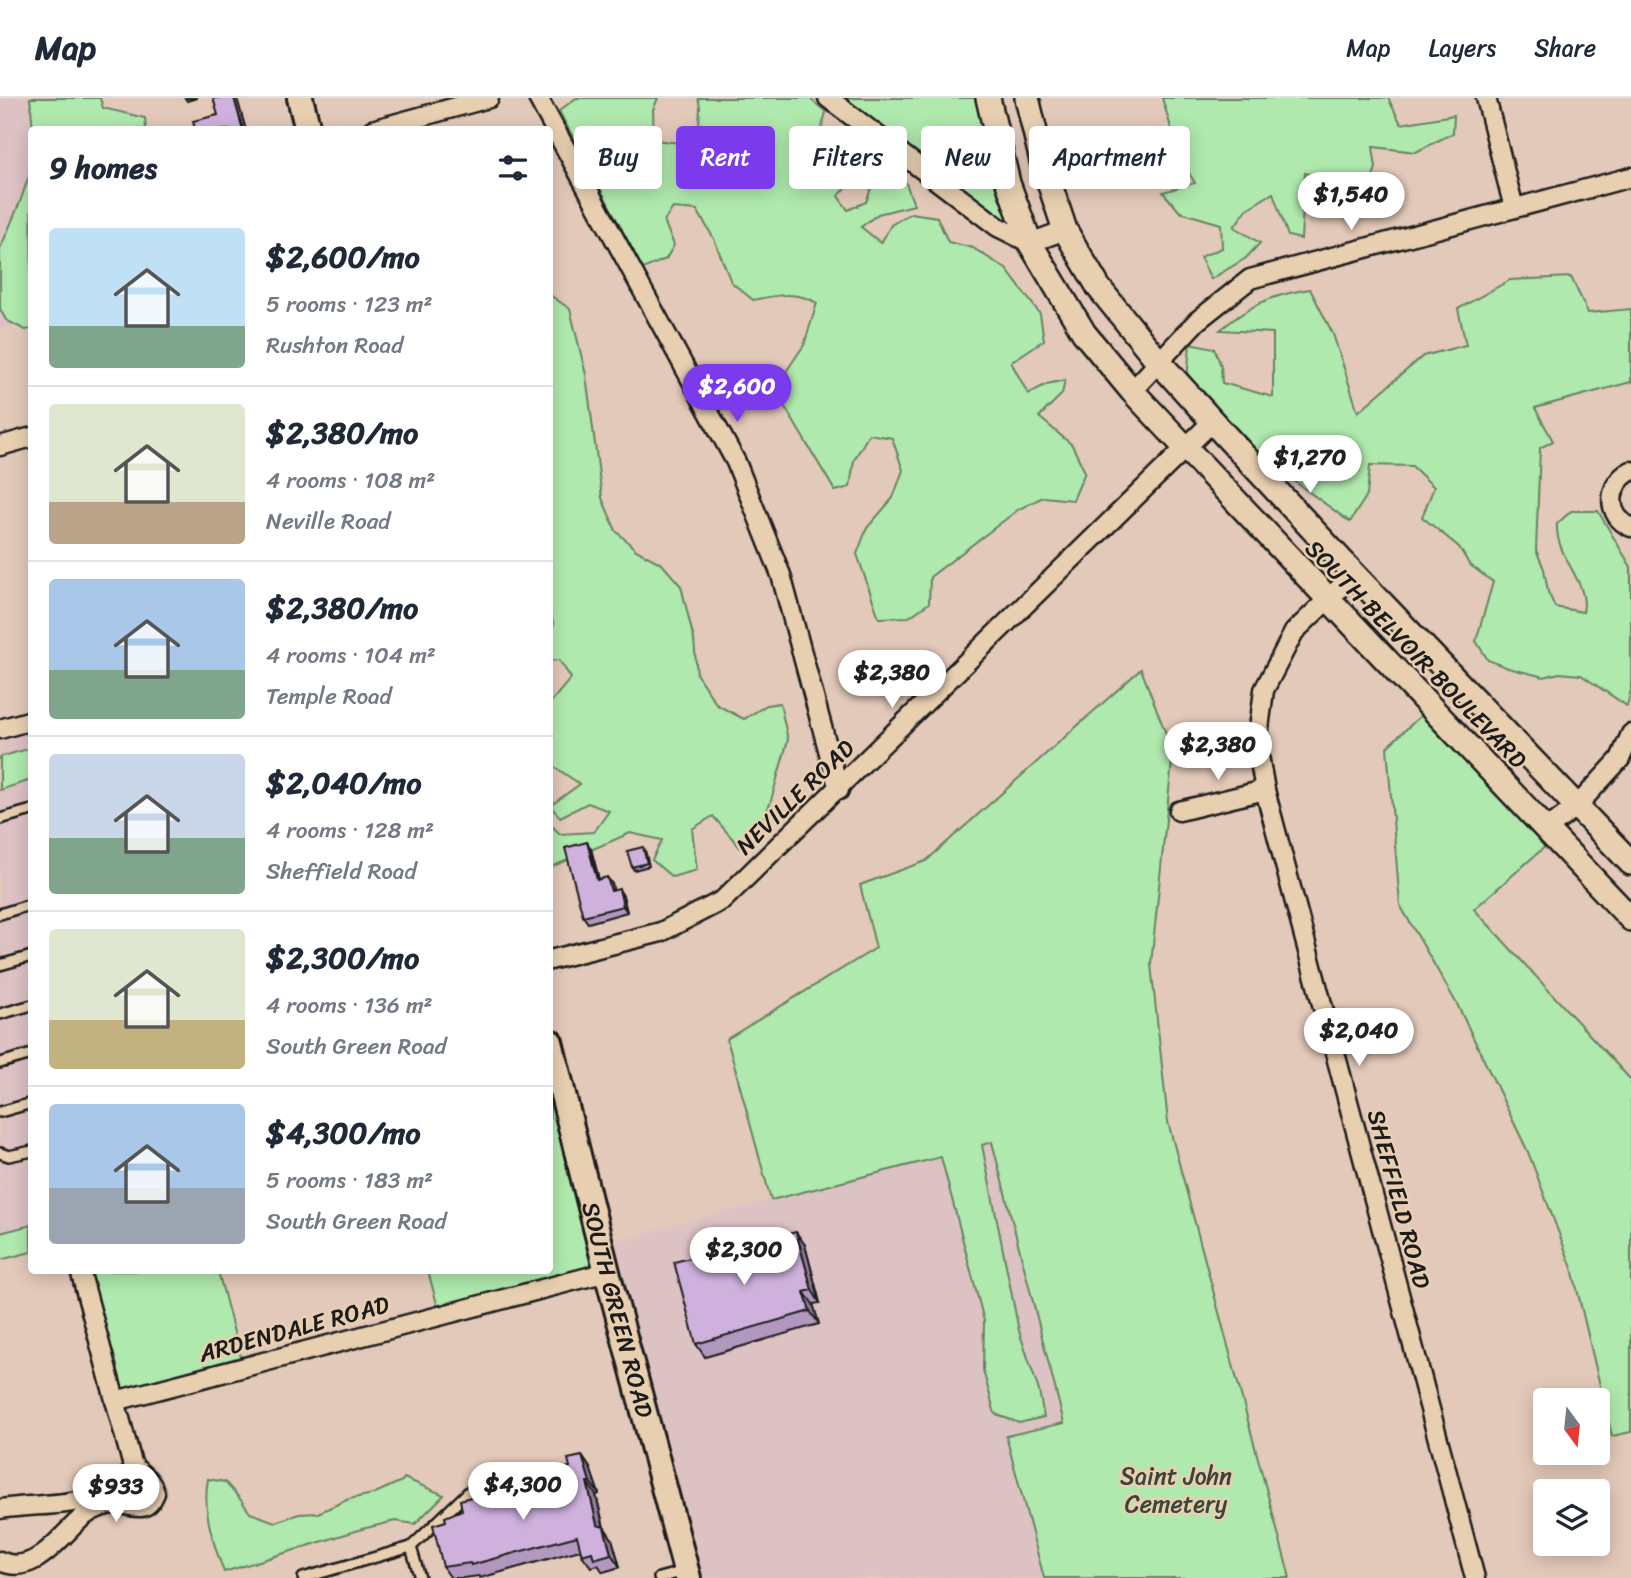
<!DOCTYPE html>
<meta charset="utf-8">
<style>
body{margin:0;font-family:Sriracha,sans-serif;background:#f2f2f3;color:#1f2937;height:100vh;display:flex;flex-direction:column;font-size:26px;white-space:nowrap}
*{box-sizing:border-box;margin:0}
p{font-size:23px;color:#747a83}
.icon{flex:none;width:38px;height:38px;fill:none;stroke:currentColor;stroke-width:2;stroke-linecap:round;stroke-linejoin:round}
.map{position:relative;flex:1;overflow:hidden}
.sheet{position:absolute;left:28px;top:28px;width:525px;height:1148px;display:flex;flex-direction:column;background:#fff;border-radius:7px;box-shadow:0 4px 18px #0003}
.sheet>*{flex:none}
.banner{position:absolute;left:574px;top:28px;width:665px;height:63px;display:flex;gap:14px}
.needle{width:46px;rotate:165deg}
.tools{position:absolute;left:1533px;top:1290px;display:grid;gap:14px}
.tools a{display:grid;place-items:center;width:77px;height:77px;border-radius:7px;background:#fff;box-shadow:0 4px 18px #0003;font-size:35px}
.price{position:absolute;translate:-50% -60px;padding:0 16px;border-radius:24px;background:#fff;color:#222;font-size:23px;line-height:46px;filter:drop-shadow(0 2px 4px #0008)}
.price::after{content:'';position:absolute;left:50%;top:42px;width:21px;height:16px;margin-left:-10px;background:inherit;clip-path:polygon(0 0,100% 0,50% 100%)}
.price.active{background:#7c3aed;color:#fff}
ul{padding:0;list-style:none}
li{display:flex;align-items:center;gap:21px;height:175px;padding:0 21px}
li+li{border-top:2px solid #e0e1e3}
li span{display:grid;place-items:center;flex:none;width:196px;height:140px;border-radius:7px;color:#555}
li>.icon{margin-inline-start:auto}
span .icon{width:84px;height:84px;fill:#fffc;stroke-width:1}
li b{font-size:30px}
h2{display:flex;justify-content:space-between;align-items:center;height:84px;padding:0 21px;font-size:30px}
.tag{padding:0 24px;border-radius:7px;background:#fff;box-shadow:0 4px 18px #0003;font-size:24px;line-height:63px}
.tag.active{background:#7c3aed;color:#fff}
header{display:flex;align-items:center;gap:42px;box-sizing:border-box;height:98px;padding:0 35px;background:#fff;border-bottom:2px solid #e0e1e3}
header strong{font-size:33px}
nav{display:flex;gap:38px;margin-inline-start:auto;font-size:24px}
.map>svg:first-child{display:block}
.built{fill:#ddc2c4}
.green{fill:#afe9ad;stroke:#668264;stroke-width:2}
.lines{fill:none;stroke-linecap:round;stroke-linejoin:round}
.service-casing{stroke:#1c1c1c;stroke-width:14}
.minor-casing{stroke:#1c1c1c;stroke-width:23}
.tertiary-casing{stroke:#1c1c1c;stroke-width:28}
.secondary-casing{stroke:#1c1c1c;stroke-width:30}
.service{stroke:#e8cfb0;stroke-width:9}
.minor{stroke:#e8cfb0;stroke-width:18}
.tertiary{stroke:#e8cfb0;stroke-width:23}
.secondary{stroke:#e8cfb0;stroke-width:24}
.wall{fill:#b298bf;stroke:#1c1c1c;stroke-width:2}
.shaded-wall{fill:#917c9b;stroke:#1c1c1c;stroke-width:2}
.building{fill:#cfb1de;stroke:#1c1c1c;stroke-width:2}
.labels{text-anchor:middle;stroke-width:5;stroke-linejoin:round;paint-order:stroke}
.street-label{font-size:24px;fill:#1c1c1c;stroke:#e8cfb0}
.park-label{font-size:24px;fill:#394539;stroke:#e8cfb0}
</style>
<header>
<strong>Map</strong>
<nav><a>Map</a><a>Layers</a><a>Share</a></nav>
</header>
<div class="map">
<svg width="1631" height="1480" viewBox="0 0 1631 1480">
<rect width="100%" height="100%" fill="#e3c9b9"/>
<filter id="ink" filterUnits="userSpaceOnUse"><feTurbulence type="fractalNoise" baseFrequency=".0143" numOctaves="2"/><feDisplacementMap in="SourceGraphic" scale="14" xChannelSelector="R" yChannelSelector="G"/><feConvolveMatrix kernelMatrix="1 2 1 2 8 2 1 2 1" color-interpolation-filters="sRGB"/></filter>
<g filter="url(#ink)">
<!-- built -->
<g class="built">
<polygon points="0,0 87,0 96,31 32,32 31,222 0,231"/>
<polygon points="31,622 31,1126 0,1135 0,631"/>
<polygon points="992,1043 1064,1325 1006,1338 1044,1480 689,1480 601,1149 673,1127 941,1059"/>
</g>
<!-- green -->
<g class="green">
<polygon points="30,0 100,0 103,10 145,20 146,31 33,31"/>
<path d="M576 0H658L653 12 654 42 698 47 700 9 698 0H809L826 14 819 41 797 67 811 84 833 73V54H855L868 68 838 98 848 112 866 104 872 88 904 80 914 107 878 116 861 129 881 145 891 127 911 115 937 119 948 144 973 150 1006 171 1040 216 1044 242 1011 264 1028 296 1047 286 1065 282 1062 296 1039 319 1072 347 1085 374 1073 402 1043 399 1019 411 930 479 929 505 909 519 879 520 857 456 867 430 893 400 903 372 892 340 869 336 854 362 850 389 835 393 779 299V284L804 247 817 205C796 193 776 197 753 202L731 184 714 141 697 112 673 110 664 123 674 147 666 161 643 171 559 13Z"/>
<polygon points="828,0 988,0 1030,145"/>
<polygon points="1162,0 1388,0 1401,26 1454,17 1453,35 1416,54 1373,49 1376,70 1372,81 1339,87 1305,75 1301,141 1288,138 1273,95 1247,111 1234,129 1260,145 1246,160 1211,181 1200,159 1222,150 1221,126 1180,114 1163,94 1195,85 1181,62"/>
<polygon points="31,57 32,231 25,232 6,222 0,211 0,151 20,104 29,78"/>
<path d="M1571 179 1588 215 1631 211V284L1535 310 1553 343 1540 350 1536 452 1544 471 1548 494 1555 509 1583 514C1590 483 1555 461 1557 426L1571 413H1598L1631 469V592L1627 608 1581 577 1559 575 1544 579 1508 570 1488 562 1476 543 1493 484 1469 466 1459 449 1422 419 1434 389 1412 368 1370 367 1367 397 1350 424 1260 358 1207 301 1187 283 1190 245 1214 250 1221 268 1222 285 1273 299V235L1220 232C1251 207 1270 197 1310 191L1333 236 1358 314 1423 258 1466 247 1458 211 1510 182Z"/>
<polygon points="550,197 570,211 586,277 602,400 616,433 636,452 662,466 681,488 694,542 697,577 717,607 744,621 767,607 780,605 788,642 770,706 757,734 743,753 713,718 692,731 697,772 672,779 652,762 662,742 630,735 554,768 550,766 550,726 560,736 594,734 609,713 588,705 560,719 550,708 580,686 550,666 550,605 571,580 559,562 550,563 550,529 554,527 550,516"/>
<polygon points="1141,571 1173,654 1151,866 1168,1024 1290,1480 1044,1480 1006,1338 1064,1325 992,1044 982,1047 1019,1233 1039,1293 1044,1319 1019,1325 995,1316 983,1272 984,1223 941,1059 771,1102 727,941 876,850 860,787 926,763"/>
<polygon points="1430,609 1555,740 1474,811 1631,982 1631,1334 1612,1338 1572,1170 1528,1054 1458,908 1400,807 1387,649"/>
<polygon points="31,650 31,682 0,692 0,659"/>
<polygon points="550,988 607,1174 440,1217 428,1173 550,1172"/>
<polygon points="31,1127 31,1154 0,1162 0,1135"/>
<polygon points="80,1173 218,1173 243,1269 115,1303"/>
<path d="M404 1380 444 1397 415 1426 395 1423 362 1431 224 1474C213 1445 202 1412 208 1381L225 1384 241 1402 250 1415 275 1424 299 1416 318 1415 349 1401 373 1396 402 1383Z"/>
</g>
<g class="lines">
<!-- service casing -->
<g class="service-casing">
<g id="service">
<polyline points="0,721 32,712"/>
<polyline points="0,816 32,806"/>
<polyline points="0,867 32,858"/>
<polyline points="0,916 32,907"/>
<polyline points="0,965 32,956"/>
<polyline points="0,1014 32,1005"/>
<polyline points="0,1055 9,1058 32,1053"/>
<polyline points="411,1449 483,1380"/>
<polyline points="303,1480 411,1449 420,1480"/>
<polyline points="659,1480 685,1473"/>
</g>
</g>
<!-- minor casing -->
<g class="minor-casing">
<g id="minor">
<polyline points="538,0 736,364 781,477 839,692"/>
<polyline points="828,0 998,129 1030,145 1065,132"/>
<polyline points="1486,0 1514,110"/>
<polyline points="372,32 489,0"/>
<polyline points="1132,293 1197,223 1250,181 1631,79"/>
<polyline points="0,348 32,339"/>
<path d="M1631 373C1607 385 1605 418 1631 429"/>
<polyline points="1354,476 1294,534 1264,592 1257,646 1265,692 1475,1480"/>
<polyline points="0,631 32,622"/>
<polyline points="1179,713 1265,692"/>
<polyline points="1547,731 1577,708 1620,661 1631,636"/>
<polyline points="550,862 661,834 723,802 1213,323"/>
<polyline points="115,1303 607,1174"/>
<path d="M0 1411C52 1403 95 1414 135 1371"/>
<path d="M0 1463C35 1480 62 1435 84 1418 93 1411 107 1405 120 1406 137 1409 147 1415 155 1395 150 1378 140 1378 132 1365L80 1172"/>
</g>
</g>
<!-- tertiary casing -->
<g class="tertiary-casing">
<g id="tertiary">
<polyline points="988,0 1008,85 1030,145 1084,235 1132,293 1631,821"/>
<polyline points="1027,0 1042,63 1065,132 1099,190 1158,263 1223,335 1354,476 1631,765"/>
</g>
</g>
<!-- secondary casing -->
<g class="secondary-casing">
<g id="secondary">
<polyline points="300,0 308,32"/>
<path id="s1" d="M550 944 607 1174 688 1480"/>
</g>
</g>
<!-- service -->
<use href="#service" class="service"/>
<!-- minor -->
<use href="#minor" class="minor"/>
<!-- tertiary -->
<use href="#tertiary" class="tertiary"/>
<!-- secondary -->
<use href="#secondary" class="secondary"/>
</g>
<!-- wall -->
<g class="wall">
<polygon points="185,0 197,0 187,3"/>
<polygon points="591,751 599,782 612,786 613,793 623,798 627,814 588,825 583,818"/>
<polygon points="645,752 649,768 634,772 632,769"/>
<polygon points="805,1147 820,1205 813,1206 819,1226 705,1259 696,1246"/>
<polygon points="582,1358 590,1370 599,1396 596,1397 604,1429 612,1441 620,1469 603,1474 598,1467 591,1469 582,1457 580,1452 480,1480 479,1478 463,1480 451,1480 443,1469 446,1423 493,1393 500,1404 560,1389"/>
</g>
<!-- shaded-wall -->
<g class="shaded-wall">
<polygon points="234,0 237,0 246,32 243,32"/>
<polygon points="587,744 591,751 601,789 597,782"/>
<polygon points="607,779 612,786 615,800 611,793"/>
<polygon points="619,791 623,798 627,814 623,808"/>
<polygon points="796,1134 805,1147 820,1205 812,1192"/>
<polygon points="804,1194 813,1206 819,1226 810,1213"/>
<polygon points="582,1358 590,1370 599,1396 590,1384"/>
<polygon points="587,1384 596,1397 606,1440 597,1427"/>
<polygon points="493,1393 502,1406 496,1405"/>
<polygon points="604,1429 612,1441 620,1469 611,1456"/>
</g>
<!-- building -->
<g class="building">
<polygon points="213,0 234,0 243,32 195,32 193,23 218,17"/>
<polygon points="587,744 597,782 607,779 611,793 619,791 623,808 583,818 565,750"/>
<polygon points="643,749 647,765 632,769 627,753"/>
<polygon points="796,1134 812,1192 804,1194 810,1213 696,1246 674,1164"/>
<polygon points="582,1358 590,1384 587,1384 597,1427 604,1429 611,1456 594,1461 592,1454 582,1457 577,1438 471,1467 470,1465 443,1469 433,1427 446,1423 445,1419 462,1412 460,1402 493,1393 496,1405 560,1389 556,1372 570,1369 568,1361"/>
</g>
</g>
<g class="labels">
<!-- street labels -->
<g class="street-label">
<text transform="translate(1416 556) rotate(46)" y="8">SOUTH BELVOIR BOULEVARD</text>
<text transform="translate(795 699) rotate(-44)" y="8">NEVILLE ROAD</text>
<text transform="translate(1399 1101) rotate(75)" y="8">SHEFFIELD ROAD</text>
<text dy="8" stroke="none"><textPath href="#s1" startOffset="276">SOUTH GREEN ROAD</textPath></text>
<text transform="translate(294 1231) rotate(-15)" y="8">ARDENDALE ROAD</text>
</g>
<!-- park labels -->
<g class="park-label">
<text x="1176" y="1386">Saint John<tspan x="1176" dy="28">Cemetery</tspan></text>
</g>
</g>
</svg>
<div class="tools">
<a><svg class="needle" viewBox="-14 -14 28 28"><path d="M0-13l5 13h-10z" fill="#e53935"/><path d="M0 13l5-13h-10z" fill="#747a83"/></svg></a>
<a><svg class="icon" aria-label="layers" viewBox="0 0 24 24"><path d="M12 4l9 5-9 5-9-5zM3 14l9 5 9-5"/></svg></a>
</div>
<b class="price" style="left:1351px;top:134px">$1,540</b>
<b class="price active" style="left:737px;top:326px">$2,600</b>
<b class="price" style="left:1310px;top:397px">$1,270</b>
<b class="price" style="left:892px;top:612px">$2,380</b>
<b class="price" style="left:1218px;top:684px">$2,380</b>
<b class="price" style="left:1359px;top:970px">$2,040</b>
<b class="price" style="left:744px;top:1189px">$2,300</b>
<b class="price" style="left:523px;top:1424px">$4,300</b>
<b class="price" style="left:116px;top:1426px">$933</b>
<div class="banner">
<a class="tag">Buy</a>
<a class="tag active">Rent</a>
<a class="tag">Filters</a>
<a class="tag">New</a>
<a class="tag">Apartment</a>
</div>
<section class="sheet">
<h2>9 homes<svg class="icon" aria-label="filters" viewBox="0 0 24 24"><path d="M4 7h16M4 17h16"/><circle cx="9" cy="7" r="2"/><circle cx="15" cy="17" r="2"/></svg></h2>
<ul>
<li><span style="background:linear-gradient(#bfe0f5 70%,#7fa58c 0)"><svg class="icon" aria-label="home" viewBox="0 0 24 24"><path d="M3 11l9-7 9 7M6 9v11h12V9"/></svg></span><div><b>$2,600/mo</b><p>5 rooms · 123 m²</p><p>Rushton Road</p></div></li>
<li><span style="background:linear-gradient(#dfe7d0 70%,#b9a48a 0)"><svg class="icon" aria-label="home" viewBox="0 0 24 24"><path d="M3 11l9-7 9 7M6 9v11h12V9"/></svg></span><div><b>$2,380/mo</b><p>4 rooms · 108 m²</p><p>Neville Road</p></div></li>
<li><span style="background:linear-gradient(#a9c7e8 65%,#7fa58c 0)"><svg class="icon" aria-label="home" viewBox="0 0 24 24"><path d="M3 11l9-7 9 7M6 9v11h12V9"/></svg></span><div><b>$2,380/mo</b><p>4 rooms · 104 m²</p><p>Temple Road</p></div></li>
<li><span style="background:linear-gradient(#c9d6e8 60%,#7fa58c 0)"><svg class="icon" aria-label="home" viewBox="0 0 24 24"><path d="M3 11l9-7 9 7M6 9v11h12V9"/></svg></span><div><b>$2,040/mo</b><p>4 rooms · 128 m²</p><p>Sheffield Road</p></div></li>
<li><span style="background:linear-gradient(#dfe7d0 65%,#c2b280 0)"><svg class="icon" aria-label="home" viewBox="0 0 24 24"><path d="M3 11l9-7 9 7M6 9v11h12V9"/></svg></span><div><b>$2,300/mo</b><p>4 rooms · 136 m²</p><p>South Green Road</p></div></li>
<li><span style="background:linear-gradient(#a9c7e8 60%,#9aa5b1 0)"><svg class="icon" aria-label="home" viewBox="0 0 24 24"><path d="M3 11l9-7 9 7M6 9v11h12V9"/></svg></span><div><b>$4,300/mo</b><p>5 rooms · 183 m²</p><p>South Green Road</p></div></li>
</ul>
</section>
</div>
